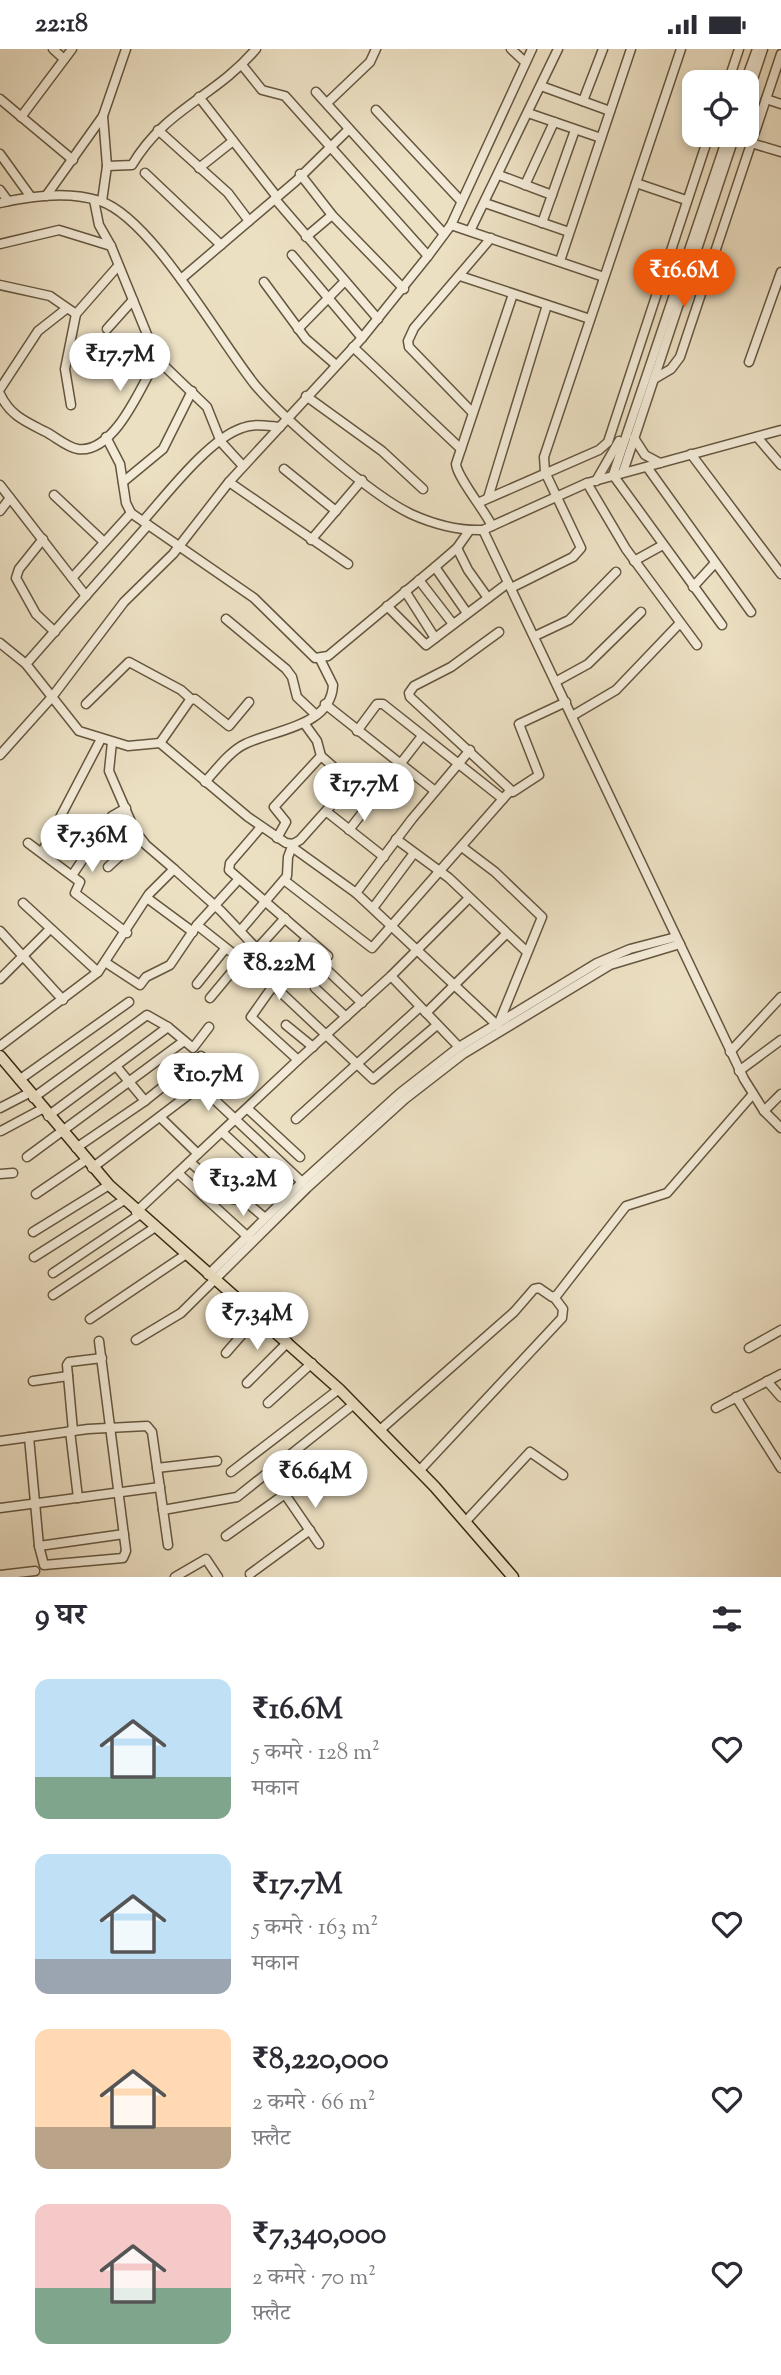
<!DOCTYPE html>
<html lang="hi">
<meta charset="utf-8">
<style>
body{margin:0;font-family:"Sorts Mill Goudy","Noto Serif Devanagari",serif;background:#f7f7f7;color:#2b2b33;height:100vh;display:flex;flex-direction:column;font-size:26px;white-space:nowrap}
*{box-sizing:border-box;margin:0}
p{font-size:23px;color:#7c7c81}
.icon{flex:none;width:38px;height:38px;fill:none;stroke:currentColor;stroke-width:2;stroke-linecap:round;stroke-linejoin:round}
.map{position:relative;height:1528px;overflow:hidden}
.details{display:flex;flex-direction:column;background:#fff;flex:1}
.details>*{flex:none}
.tools{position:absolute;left:682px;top:21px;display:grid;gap:14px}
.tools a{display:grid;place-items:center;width:77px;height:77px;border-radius:14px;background:#fff;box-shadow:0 4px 10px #0003;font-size:35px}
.price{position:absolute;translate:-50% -60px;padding:0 16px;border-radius:24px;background:#fff;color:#222;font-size:23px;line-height:46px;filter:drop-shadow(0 2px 4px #0008)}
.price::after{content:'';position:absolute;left:50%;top:42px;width:21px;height:16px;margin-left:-10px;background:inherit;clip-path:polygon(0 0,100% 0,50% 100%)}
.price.current{background:#ea580c;color:#fff}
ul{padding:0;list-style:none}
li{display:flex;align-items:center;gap:21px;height:175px;padding:0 35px}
li span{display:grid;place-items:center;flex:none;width:196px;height:140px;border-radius:14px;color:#555}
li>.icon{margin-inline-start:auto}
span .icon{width:84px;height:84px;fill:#fffc;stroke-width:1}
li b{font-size:30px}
h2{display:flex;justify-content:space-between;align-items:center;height:84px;padding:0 35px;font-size:30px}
.status{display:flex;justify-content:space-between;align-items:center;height:49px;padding:0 35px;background:#fff;direction:ltr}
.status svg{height:19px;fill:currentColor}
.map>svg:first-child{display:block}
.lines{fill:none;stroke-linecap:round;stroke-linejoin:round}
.minor-casing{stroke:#65563f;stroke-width:11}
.major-casing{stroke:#382813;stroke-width:13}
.minor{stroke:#f3ebd8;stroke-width:8}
.major{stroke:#ece0c3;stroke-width:10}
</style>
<div class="status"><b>22:18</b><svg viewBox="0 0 49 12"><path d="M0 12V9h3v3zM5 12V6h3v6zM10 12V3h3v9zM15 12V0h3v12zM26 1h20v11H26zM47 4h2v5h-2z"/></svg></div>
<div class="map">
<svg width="781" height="1528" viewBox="0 0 781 1528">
<rect width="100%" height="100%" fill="#ece0c3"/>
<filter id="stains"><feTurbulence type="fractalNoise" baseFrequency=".00286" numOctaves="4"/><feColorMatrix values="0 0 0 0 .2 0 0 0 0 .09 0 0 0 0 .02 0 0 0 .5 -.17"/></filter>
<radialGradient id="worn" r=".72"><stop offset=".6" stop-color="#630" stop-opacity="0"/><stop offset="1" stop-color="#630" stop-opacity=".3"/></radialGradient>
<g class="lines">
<!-- minor casing -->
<g class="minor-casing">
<g id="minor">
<polyline points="53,0 64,10"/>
<polyline points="511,0 525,13"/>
<polyline points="242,16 262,41 285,47 428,207"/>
<polyline points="728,33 739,0"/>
<polyline points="745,33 757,0"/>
<polyline points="541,37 610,62"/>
<polyline points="316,43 444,185"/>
<polyline points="199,48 277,148"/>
<polyline points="747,48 763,0"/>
<polyline points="0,50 73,111"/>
<polyline points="766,50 781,55"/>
<polyline points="583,52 603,0"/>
<polyline points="327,54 370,13 376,0"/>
<polyline points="376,61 461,152"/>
<polyline points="528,64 601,89"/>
<polyline points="21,68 72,0"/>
<polyline points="158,81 228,144 249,172"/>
<polyline points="751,94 781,103"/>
<polyline points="0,105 31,148"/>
<path d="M107 117 132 116C167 58 214 49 256 0"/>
<polyline points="199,119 233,92"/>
<polyline points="145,124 221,196"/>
<polyline points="300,125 332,166 404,240"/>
<polyline points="499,126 552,146"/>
<polyline points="636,134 686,151"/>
<polyline points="525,136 554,73"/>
<polyline points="0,141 8,152"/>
<polyline points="46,147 103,67 126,0"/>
<polyline points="275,150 378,270"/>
<polyline points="94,151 99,176 111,197 157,310 207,358 221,393 243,417"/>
<polyline points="102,152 107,117 103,67"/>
<path d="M0 154C30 147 70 142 100 152 152 169 220 293 256 337 285 371 371 446 411 465 433 475 460 482 483 481L587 434 781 381"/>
<polyline points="485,154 569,183"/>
<polyline points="542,174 575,81"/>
<polyline points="451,176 604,228"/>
<polyline points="470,182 558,0"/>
<polyline points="306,188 332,166"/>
<polyline points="0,195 59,181 111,197"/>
<polyline points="292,206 362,289"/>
<polyline points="560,212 631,0"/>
<polyline points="460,227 590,270"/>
<polyline points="181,230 296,132 349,80"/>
<polyline points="264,233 306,290 336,316"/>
<polyline points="0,236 50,247 76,265 118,217"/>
<polyline points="107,280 133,251"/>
<polyline points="298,280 344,233"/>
<polyline points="353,298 461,400"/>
<polyline points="749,313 781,223"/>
<polyline points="654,330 671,320 680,308 781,5"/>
<polyline points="0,340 38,282 66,260"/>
<path d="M0 345C10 366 24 372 44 382 55 387 66 398 78 400 115 405 142 335 157 310"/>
<polyline points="306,347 382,402 423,440"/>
<polyline points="71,356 65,320 76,265"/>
<polyline points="472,363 409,298 408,292 414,279 491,189"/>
<polyline points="106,388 120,415 126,454 131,464 254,549 315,609 328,607 435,518 457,499 469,482"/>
<polyline points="757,388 781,416"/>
<polyline points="634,389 645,406 660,414"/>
<polyline points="691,405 781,525"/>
<polyline points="647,418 751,563"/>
<polyline points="284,420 336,462"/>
<polyline points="623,423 735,86"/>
<polyline points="596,432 619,392"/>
<polyline points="123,433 163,400 192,342"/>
<polyline points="229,433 348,515"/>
<polyline points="587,434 626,500 697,596"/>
<polyline points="0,436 86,547"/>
<polyline points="54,446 104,493"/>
<polyline points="488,449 547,256"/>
<polyline points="480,453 599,401 608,393 709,86"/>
<polyline points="0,462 10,449"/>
<path d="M143 472C167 445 209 390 242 379 254 374 268 377 280 378"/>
<path d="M492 477C485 462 457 428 456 415L513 245"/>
<polyline points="483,481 744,1030 764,1062 781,1079"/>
<polyline points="43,490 19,520 16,529 36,565 55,583"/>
<polyline points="311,491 362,431"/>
<polyline points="457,499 468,521 488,549"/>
<polyline points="634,512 661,497"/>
<polyline points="435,518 467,564"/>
<polyline points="72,529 131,464"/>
<polyline points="419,531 453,575"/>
<polyline points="693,538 715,514"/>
<polyline points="511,539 573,508 581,499 545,423 544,408 681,0"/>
<polyline points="405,542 435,589"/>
<polyline points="387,557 426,596 508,534"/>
<polyline points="226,570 286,620 292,628 297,648 315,665"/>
<polyline points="722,576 613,426 728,86"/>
<polyline points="499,583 451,618 414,637 409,644 410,648 513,743 539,726 519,675 566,653"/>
<polyline points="535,587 569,571 616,523"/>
<polyline points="0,594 26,615 79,682 128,697 160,694 248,768 286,794 293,795 300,791 350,735"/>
<polyline points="26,615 148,476"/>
<polyline points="557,632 588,615 641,563"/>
<polyline points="86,655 129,613 181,641 191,650"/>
<polyline points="325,655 435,742"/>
<polyline points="572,667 616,641 680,574"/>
<polyline points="357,682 377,655 383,655 503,750"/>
<polyline points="160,694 190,651 195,650 229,677 249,653"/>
<polyline points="0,706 52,648 124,553 173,505 229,433 362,289 428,207 451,176 532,0"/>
<polyline points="321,707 371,751"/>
<path d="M205 733C216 721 230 702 245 695 273 681 331 678 333 636L320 610"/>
<polyline points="327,763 384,808"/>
<polyline points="261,778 230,814 229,821 328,907"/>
<polyline points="349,781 422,687"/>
<polyline points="277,789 286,773 274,758 321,707 317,692 304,674"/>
<polyline points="396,790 449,829 527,903"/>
<polyline points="28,794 80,833 75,844 127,884"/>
<polyline points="292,798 356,844 497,976"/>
<polyline points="462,798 495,823 542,868 500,971"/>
<polyline points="42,803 101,690"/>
<polyline points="108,818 139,789"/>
<polyline points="174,820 221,862 257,900 285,869"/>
<polyline points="73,825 112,767 126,759"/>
<polyline points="284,831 372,899 510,742"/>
<polyline points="356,844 412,770 470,701"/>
<polyline points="147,849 193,883"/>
<polyline points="23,854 98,923"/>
<polyline points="373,859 414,804"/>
<polyline points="197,876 273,936 373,1030 437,976"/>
<polyline points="0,882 63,951"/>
<polyline points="240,882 287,827 288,808 293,795"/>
<polyline points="105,913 140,936 146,928 170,916 197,876 238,831"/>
<polyline points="327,921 362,954"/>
<polyline points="391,927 459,998"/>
<polyline points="0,930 50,880"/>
<polyline points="197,935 225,900"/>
<polyline points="315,939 346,968"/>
<polyline points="210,949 240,913"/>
<polyline points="426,964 506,885"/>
<polyline points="286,976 313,998"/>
<polyline points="0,997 98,923 149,845 174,820 146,796 135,782 109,722 112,693"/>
<polyline points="730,1003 781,948"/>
<polyline points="298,1011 251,968 307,889"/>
<polyline points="116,1017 145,1052"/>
<polyline points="739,1022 781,991"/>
<polyline points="19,1031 129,953"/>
<polyline points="201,1038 302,1133"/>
<polyline points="33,1049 147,966 168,978 193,999 209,978"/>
<polyline points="0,1059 29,1044"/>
<polyline points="248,1060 300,1108"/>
<polyline points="764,1062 781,1045"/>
<polyline points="48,1067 168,978"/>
<polyline points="160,1068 198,1105"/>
<polyline points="296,1070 420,958"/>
<polyline points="1,1082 42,1060"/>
<polyline points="222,1083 289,1145"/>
<polyline points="76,1099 145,1052 201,1007"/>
<polyline points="27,1108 184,992"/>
<polyline points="190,1113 232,1150 245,1152 265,1169"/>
<polyline points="92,1119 216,1025"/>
<polyline points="178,1124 248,1188"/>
<polyline points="0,1125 13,1124"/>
<polyline points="36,1145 86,1111"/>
<polyline points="136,1163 298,1011 391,927 469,849"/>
<polyline points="33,1183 109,1136"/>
<polyline points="34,1208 124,1151"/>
<polyline points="53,1224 139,1166"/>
<polyline points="208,1226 302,1133 400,1044 459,998 597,914 630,900 676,888"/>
<polyline points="53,1246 154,1179"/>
<polyline points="90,1270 185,1206"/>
<polyline points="136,1291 181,1264 307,1139 405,1050 463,1005 610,916 680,895"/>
<polyline points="749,1299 781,1281"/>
<polyline points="226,1304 258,1267"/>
<polyline points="33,1332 68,1327"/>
<polyline points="767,1332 781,1348"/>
<polyline points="247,1334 288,1293"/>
<polyline points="736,1348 781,1419"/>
<polyline points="268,1354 312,1314"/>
<polyline points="716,1359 781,1325"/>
<polyline points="380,1381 514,1263 534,1240 539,1239 552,1248 557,1246 626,1157 667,1144 753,1045"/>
<polyline points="70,1382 78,1449"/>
<polyline points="73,1382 67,1316 69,1313 102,1309"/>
<polyline points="29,1388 39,1497 44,1516 123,1509 126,1502 99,1292"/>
<polyline points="0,1392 88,1380 147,1377 152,1383 168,1496"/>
<polyline points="157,1419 217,1412"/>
<polyline points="269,1422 319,1495"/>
<polyline points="419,1422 562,1269 563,1260 554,1248"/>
<polyline points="231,1423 339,1340"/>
<polyline points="0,1459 160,1438"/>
<polyline points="163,1461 237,1448 354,1355"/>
<polyline points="466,1472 530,1403 563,1426"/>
<polyline points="226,1487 285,1445"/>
<polyline points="39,1497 124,1485"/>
<polyline points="250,1525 310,1481"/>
<polyline points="0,1526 35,1522"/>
<polyline points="175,1528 206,1510 218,1528"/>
</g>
</g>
<!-- major casing -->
<g class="major-casing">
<polyline id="major" points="0,1007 109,1136 339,1340 435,1438 513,1528"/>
</g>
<!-- minor -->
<use href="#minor" class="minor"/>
<!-- major -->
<use href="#major" class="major"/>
</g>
<rect width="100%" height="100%" filter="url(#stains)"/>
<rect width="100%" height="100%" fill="url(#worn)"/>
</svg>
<div class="tools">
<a><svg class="icon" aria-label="locate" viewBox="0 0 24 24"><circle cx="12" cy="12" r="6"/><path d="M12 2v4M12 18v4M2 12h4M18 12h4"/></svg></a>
</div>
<b class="price current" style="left:684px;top:260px">₹16.6M</b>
<b class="price" style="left:120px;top:344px">₹17.7M</b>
<b class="price" style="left:364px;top:774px">₹17.7M</b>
<b class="price" style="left:92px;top:825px">₹7.36M</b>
<b class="price" style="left:279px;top:953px">₹8.22M</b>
<b class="price" style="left:208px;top:1064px">₹10.7M</b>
<b class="price" style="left:243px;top:1169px">₹13.2M</b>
<b class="price" style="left:257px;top:1303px">₹7.34M</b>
<b class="price" style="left:315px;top:1461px">₹6.64M</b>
</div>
<section class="details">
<h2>9 घर<svg class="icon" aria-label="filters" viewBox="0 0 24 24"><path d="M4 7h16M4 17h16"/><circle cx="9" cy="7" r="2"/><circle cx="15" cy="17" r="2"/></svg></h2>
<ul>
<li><span style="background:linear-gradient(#bfe0f5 70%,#7fa58c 0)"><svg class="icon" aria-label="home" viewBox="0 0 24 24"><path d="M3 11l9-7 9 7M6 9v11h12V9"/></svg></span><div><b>₹16.6M</b><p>5 कमरे · 128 m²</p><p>मकान</p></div><svg class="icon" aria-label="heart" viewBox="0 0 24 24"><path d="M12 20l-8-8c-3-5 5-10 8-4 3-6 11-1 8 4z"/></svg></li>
<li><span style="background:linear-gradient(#bfe0f5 75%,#9aa5b1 0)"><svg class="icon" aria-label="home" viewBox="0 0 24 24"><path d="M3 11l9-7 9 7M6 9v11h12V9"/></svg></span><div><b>₹17.7M</b><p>5 कमरे · 163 m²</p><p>मकान</p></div><svg class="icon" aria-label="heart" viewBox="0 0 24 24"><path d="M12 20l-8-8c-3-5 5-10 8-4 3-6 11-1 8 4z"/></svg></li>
<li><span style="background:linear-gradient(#ffd9b3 70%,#b9a48a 0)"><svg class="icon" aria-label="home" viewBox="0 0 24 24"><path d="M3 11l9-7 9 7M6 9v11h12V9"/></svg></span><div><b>₹8,220,000</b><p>2 कमरे · 66 m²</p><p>फ़्लैट</p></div><svg class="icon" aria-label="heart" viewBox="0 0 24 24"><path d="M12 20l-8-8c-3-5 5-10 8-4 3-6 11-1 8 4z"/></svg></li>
<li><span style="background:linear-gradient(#f6c9c9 60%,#7fa58c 0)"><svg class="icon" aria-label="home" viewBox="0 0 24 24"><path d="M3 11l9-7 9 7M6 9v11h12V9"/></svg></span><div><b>₹7,340,000</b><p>2 कमरे · 70 m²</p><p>फ़्लैट</p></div><svg class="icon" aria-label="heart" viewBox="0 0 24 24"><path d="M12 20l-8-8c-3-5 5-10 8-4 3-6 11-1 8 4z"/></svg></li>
</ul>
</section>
